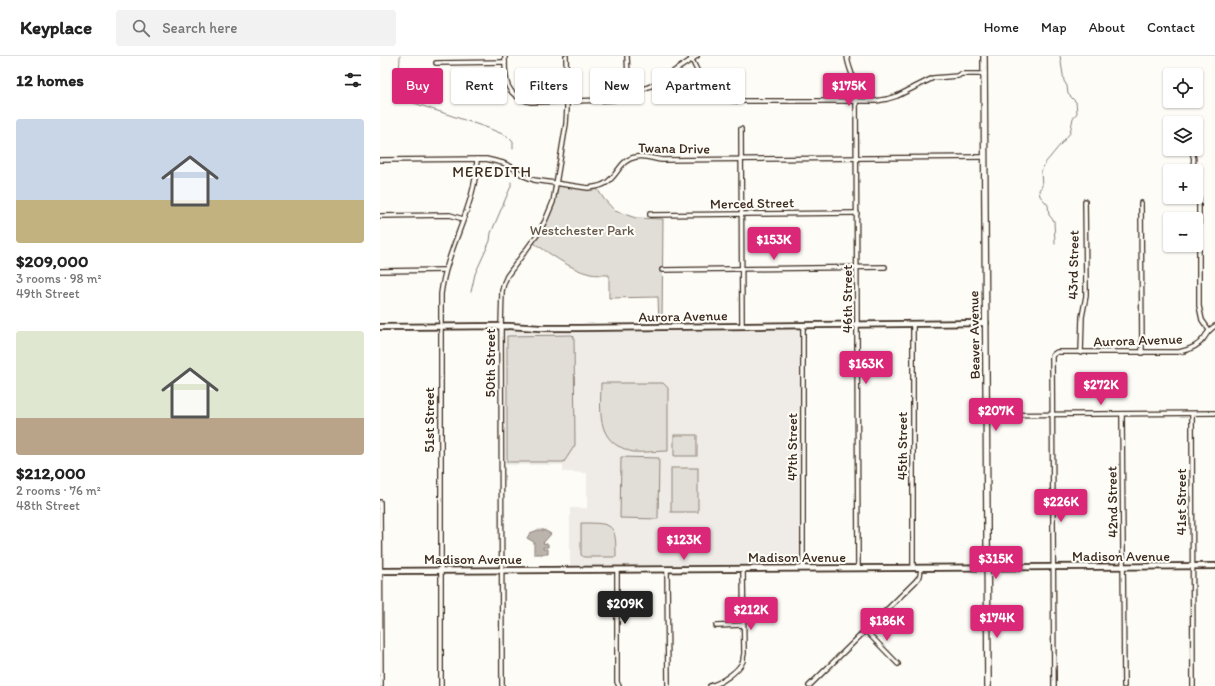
<!DOCTYPE html>
<meta charset="utf-8">
<style>
body{margin:0;font-family:Itim,sans-serif;background:#f2f2f2;color:#222;height:100vh;display:flex;flex-direction:column;font-size:15px;white-space:nowrap}
*{box-sizing:border-box;margin:0}
p{font-size:13px;color:#767676}
.icon{flex:none;width:22px;height:22px;fill:none;stroke:currentColor;stroke-width:2;stroke-linecap:round;stroke-linejoin:round}
.map{position:relative;flex:1;overflow:hidden}
.sheet{display:flex;flex-direction:column;background:#fff;width:380px}
.sheet>*{flex:none}
.banner{position:absolute;left:12px;top:12px;width:380px;height:36px;display:flex;gap:8px}
.fabs{position:absolute;left:783px;top:12px;display:grid;gap:8px}
.fabs a{display:grid;place-items:center;width:40px;height:40px;border-radius:4px;background:#fff;box-shadow:0 1px 3px #0004;font-size:20px}
.price{position:absolute;translate:-50% -34px;padding:0 9px;border-radius:4px;background:#db2777;color:#fff;font-size:13px;line-height:26px;filter:drop-shadow(0 1px 2px #0008)}
.price::after{content:'';position:absolute;left:50%;top:24px;width:12px;height:9px;margin-left:-6px;background:inherit;clip-path:polygon(0 0,100% 0,50% 100%)}
.price.current{background:#222;color:#fff}
ul{padding:0;list-style:none}
li{display:grid;align-content:center;gap:8px;height:212px;padding:0 16px}
li span{display:grid;place-items:center;height:124px;border-radius:4px;color:#555}
li>.icon{margin-inline-start:auto}
span .icon{width:72px;height:72px;fill:#fffc;stroke-width:1}
li b{font-size:17px}
h2{display:flex;justify-content:space-between;align-items:center;height:48px;padding:0 16px;font-size:17px}
.chip{padding:0 14px;border-radius:4px;background:#fff;box-shadow:0 1px 3px #0004;font-size:14px;line-height:36px}
.chip.current{background:#db2777;color:#fff}
header{display:flex;align-items:center;gap:24px;box-sizing:border-box;height:56px;padding:0 20px;background:#fff;border-bottom:1px solid #e0e0e0}
header strong{font-size:19px}
nav{display:flex;gap:22px;margin-inline-start:auto;font-size:14px}
.search{width:280px;height:36px;background:#f2f2f2;display:flex;align-items:center;gap:10px;box-sizing:border-box;padding:0 14px;border-radius:4px;color:#767676;font-size:15px}
main{display:flex;flex:1;min-height:0}
.map>svg:first-child{display:block}
.built{fill:#efece7}
.green{fill:#e1ded7;stroke:#8e847a}
.water{fill:#bbb4ad;stroke:#887d74}
.lines{fill:none;stroke-linecap:round;stroke-linejoin:round}
.stream{stroke:#887d74;stroke-width:1}
.minor-casing{stroke:#3b2a1e;stroke-width:6}
.tertiary-casing{stroke:#3b2a1e;stroke-width:8}
.secondary-casing{stroke:#3b2a1e;stroke-width:8}
.minor{stroke:#fdfcf7;stroke-width:3.5}
.tertiary{stroke:#fdfcf7;stroke-width:4.5}
.secondary{stroke:#fdfcf7;stroke-width:5.5}
.labels{text-anchor:middle;stroke-width:4;stroke-linejoin:round;paint-order:stroke}
.street-label{font-size:14px;fill:#3b2a1e;stroke:#fdfcf7}
.park-label{font-size:14px;fill:#64574c;stroke:#fdfcf7}
.neighbourhood-label{font-size:15px;letter-spacing:1px;fill:#3b2a1e;stroke:#fdfcf7}
</style>
<header>
<strong>Keyplace</strong>
<div class="search"><svg class="icon" aria-label="search" viewBox="0 0 24 24"><circle cx="10" cy="10" r="6"/><path d="M15 15l6 6"/></svg>Search here</div>
<nav><a>Home</a><a>Map</a><a>About</a><a>Contact</a></nav>
</header>
<main>
<section class="sheet">
<h2>12 homes<svg class="icon" aria-label="filters" viewBox="0 0 24 24"><path d="M4 7h16M4 17h16"/><circle cx="9" cy="7" r="2"/><circle cx="15" cy="17" r="2"/></svg></h2>
<ul>
<li><span style="background:linear-gradient(#c9d6e8 65%,#c2b280 0)"><svg class="icon" aria-label="home" viewBox="0 0 24 24"><path d="M3 11l9-7 9 7M6 9v11h12V9"/></svg></span><div><b>$209,000</b><p>3 rooms · 98 m²</p><p>49th Street</p></div></li>
<li><span style="background:linear-gradient(#dfe7d0 70%,#b9a48a 0)"><svg class="icon" aria-label="home" viewBox="0 0 24 24"><path d="M3 11l9-7 9 7M6 9v11h12V9"/></svg></span><div><b>$212,000</b><p>2 rooms · 76 m²</p><p>48th Street</p></div></li>
</ul>
</section>
<div class="map">
<svg width="835" height="630" viewBox="0 0 835 630">
<rect width="100%" height="100%" fill="#fdfcf7"/>
<filter id="ink" filterUnits="userSpaceOnUse"><feTurbulence type="fractalNoise" baseFrequency=".025" numOctaves="2"/><feDisplacementMap in="SourceGraphic" scale="8" xChannelSelector="R" yChannelSelector="G"/><feConvolveMatrix kernelMatrix="1 2 1 2 8 2 1 2 1" color-interpolation-filters="sRGB"/></filter>
<g filter="url(#ink)">
<!-- built -->
<polygon class="built" points="423,269 423,512 190,514 190,452 207,452 207,417 183,416 183,409 126,409 125,407 124,279 121,277 121,270"/>
<!-- green -->
<g class="green">
<path d="M176 127 216 131 224 143 235 155 256 162 283 163 282 267H279L278 241 229 242V219C223 219 216 219 210 218 189 213 170 197 152 186L170 154Z"/>
<polygon points="192,279 194,281 195,389 184,406 127,406 127,280"/>
<path d="M221 327H283L288 332V395C276 395 264 397 253 396 248 395 243 392 238 390 216 377 221 349 221 327Z"/>
<rect x="294" y="379" width="23" height="21"/>
<polygon points="241,401 279,402 278,463 240,462"/>
<rect x="291" y="412" width="27" height="44"/>
<path d="M201 467C234 467 236 468 236 501H204L201 499Z"/>
</g>
<!-- water -->
<polygon class="water" points="158,474 164,474 171,478 163,487 168,488 168,491 163,491 163,493 168,493 168,498 154,498 154,486 147,482 150,477"/>
<g class="lines">
<!-- stream -->
<g class="stream">
<path d="M20 0C20 14 15 33 25 44L108 72 127 80 133 86V93"/>
<polyline points="675,188 674,165 669,159 668,149 660,140 659,134 662,130 661,115 666,106 690,77 693,62 697,57 696,46 688,38 687,30 684,25 680,0"/>
<polyline points="91,236 95,218 110,185 111,177 131,130 131,126"/>
</g>
<!-- minor casing -->
<g class="minor-casing">
<g id="minor">
<path d="M125 0C125 23 124 40 151 46L231 44 243 42 254 36 259 35 273 29 317 0"/>
<polyline points="247,0 248,21 254,36"/>
<path d="M310 0C323 25 326 42 357 45H496L507 43 517 40 553 22 578 20 581 18H605"/>
<path d="M467 0C468 12 475 22 476 34L478 512"/>
<polyline points="56,7 125,6"/>
<polyline points="361,73 362,270"/>
<path d="M810 93C815 101 815 106 810 115"/>
<path d="M0 104 106 103 123 107 132 111 144 120 154 124 208 132C214 131 220 131 226 127 239 119 239 104 256 101 265 99 273 103 282 104L605 101"/>
<polyline points="816,137 819,143 819,250 822,264 829,274"/>
<polyline points="761,147 762,297"/>
<polyline points="270,157 270,159 477,157"/>
<polyline points="0,160 70,159 83,163"/>
<polyline points="282,214 505,211"/>
<polyline points="0,215 65,214"/>
<polyline points="533,268 533,512"/>
<polyline points="423,269 423,512"/>
<polyline points="701,297 702,261 706,240 706,230 705,145"/>
<polyline points="742,358 744,630"/>
<polyline points="812,358 813,630"/>
<polyline points="607,359 835,357"/>
<polyline points="0,446 1,630"/>
<polyline points="287,513 288,630"/>
<polyline points="237,514 237,626 239,630"/>
<polyline points="336,570 363,569"/>
<polyline points="486,575 518,608"/>
<path d="M61 630V238C67 190 96 151 97 103"/>
<polyline points="122,630 121,270 122,235 124,227 127,220 157,179 165,165 173,146 186,68 187,52 186,0"/>
<path d="M330 630C340 628 359 615 363 605 363 603 363 600 364 598L363 513"/>
<polyline points="429,630 535,526 540,520 541,512"/>
<path d="M674 630 672 300 674 298 677 296H799C809 294 818 291 824 282 827 277 830 273 835 270"/>
</g>
</g>
<!-- tertiary casing -->
<g class="tertiary-casing">
<g id="tertiary">
<polyline points="0,271 129,270 160,272 199,272 606,267"/>
<polyline points="0,515 835,510"/>
</g>
</g>
<!-- secondary casing -->
<g class="secondary-casing">
<polyline id="secondary" points="604,0 608,630"/>
</g>
<!-- minor -->
<use href="#minor" class="minor"/>
<!-- tertiary -->
<use href="#tertiary" class="tertiary"/>
<!-- secondary -->
<use href="#secondary" class="secondary"/>
</g>
</g>
<g class="labels">
<!-- street labels -->
<g class="street-label">
<text transform="translate(294 92) rotate(1)" y="5">Twana Drive</text>
<text transform="translate(372 147) rotate(-1)" y="5">Merced Street</text>
<text transform="translate(693 209) rotate(-89)" y="5">43rd Street</text>
<text transform="translate(467 243) rotate(-90)" y="5">46th Street</text>
<text transform="translate(303 260) rotate(-1)" y="5">Aurora Avenue</text>
<text transform="translate(594 279) rotate(-91)" y="5">Beaver Avenue</text>
<text transform="translate(758 284) rotate(-2)" y="5">Aurora Avenue</text>
<text transform="translate(110 307) rotate(-90)" y="5">50th Street</text>
<text transform="translate(49 364) rotate(-90)" y="5">51st Street</text>
<text transform="translate(522 390) rotate(-90)" y="5">45th Street</text>
<text transform="translate(412 391) rotate(-90)" y="5">47th Street</text>
<text transform="translate(732 446) rotate(-91)" y="5">42nd Street</text>
<text transform="translate(801 446) rotate(-90)" y="5">41st Street</text>
<text x="741" y="505">Madison Avenue</text>
<text x="417" y="506">Madison Avenue</text>
<text x="93" y="508">Madison Avenue</text>
</g>
<!-- park labels -->
<g class="park-label">
<text x="202" y="179">Westchester Park</text>
</g>
<!-- neighbourhood labels -->
<g class="neighbourhood-label">
<text x="112" y="121">MEREDITH</text>
</g>
</g>
</svg>
<div class="fabs">
<a><svg class="icon" aria-label="locate" viewBox="0 0 24 24"><circle cx="12" cy="12" r="6"/><path d="M12 2v4M12 18v4M2 12h4M18 12h4"/></svg></a>
<a><svg class="icon" aria-label="layers" viewBox="0 0 24 24"><path d="M12 4l9 5-9 5-9-5zM3 14l9 5 9-5"/></svg></a>
<a>+</a>
<a>−</a>
</div>
<b class="price" style="left:469px;top:51px">$175K</b>
<b class="price" style="left:394px;top:205px">$153K</b>
<b class="price" style="left:486px;top:329px">$163K</b>
<b class="price" style="left:721px;top:350px">$272K</b>
<b class="price" style="left:616px;top:376px">$207K</b>
<b class="price" style="left:681px;top:467px">$226K</b>
<b class="price" style="left:304px;top:505px">$123K</b>
<b class="price" style="left:616px;top:524px">$315K</b>
<b class="price current" style="left:245px;top:569px">$209K</b>
<b class="price" style="left:371px;top:575px">$212K</b>
<b class="price" style="left:617px;top:583px">$174K</b>
<b class="price" style="left:507px;top:586px">$186K</b>
<div class="banner">
<a class="chip current">Buy</a>
<a class="chip">Rent</a>
<a class="chip">Filters</a>
<a class="chip">New</a>
<a class="chip">Apartment</a>
</div>
</div>
</main>
